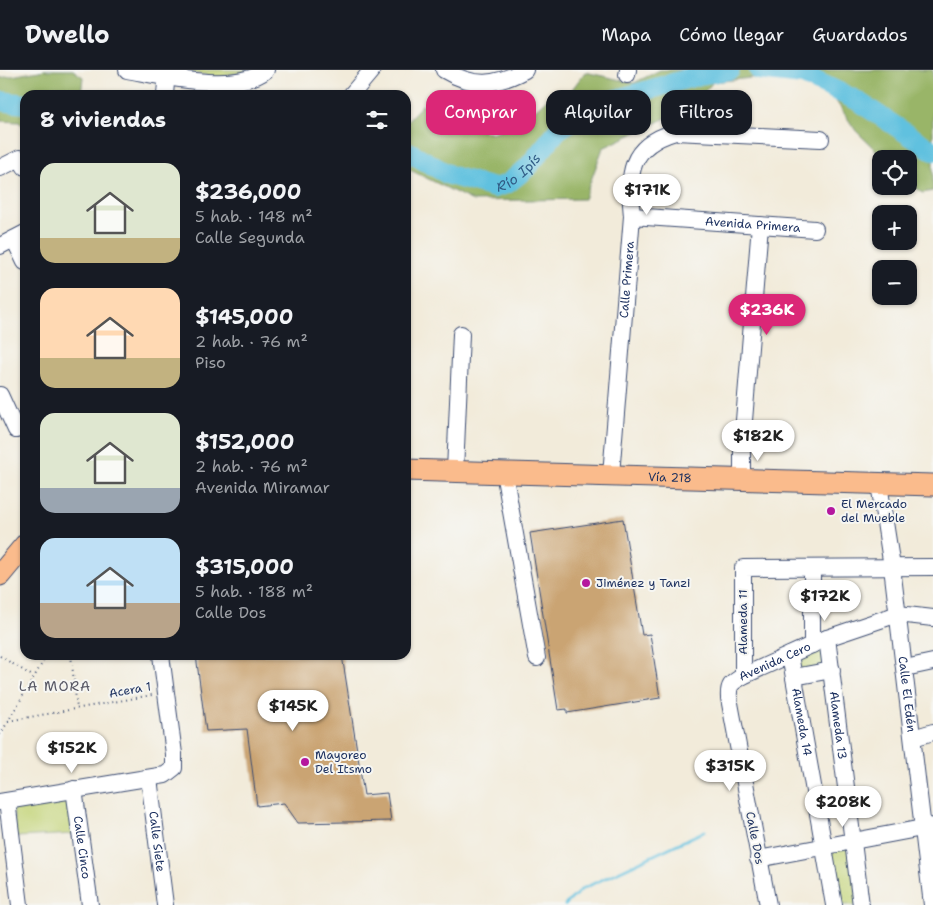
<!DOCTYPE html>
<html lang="es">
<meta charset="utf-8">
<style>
body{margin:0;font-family:"Shantell Sans",sans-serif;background:#20242c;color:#f1f3f6;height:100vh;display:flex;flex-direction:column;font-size:19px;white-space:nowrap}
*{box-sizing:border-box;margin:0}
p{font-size:16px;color:#9ea1a6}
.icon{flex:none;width:28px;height:28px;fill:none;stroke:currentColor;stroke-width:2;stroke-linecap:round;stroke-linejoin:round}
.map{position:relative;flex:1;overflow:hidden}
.side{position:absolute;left:20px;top:20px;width:391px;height:570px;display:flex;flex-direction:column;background:#171b24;border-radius:15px;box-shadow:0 1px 4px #0004}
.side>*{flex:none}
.banner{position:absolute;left:426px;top:20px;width:431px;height:45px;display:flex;gap:10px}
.buttons{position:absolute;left:872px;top:80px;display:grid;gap:10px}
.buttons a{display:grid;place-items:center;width:45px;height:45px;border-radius:10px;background:#171b24;box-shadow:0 1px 4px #0004;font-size:25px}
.price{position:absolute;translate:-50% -42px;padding:0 11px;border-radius:18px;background:#fff;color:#222;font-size:16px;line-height:32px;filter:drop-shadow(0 1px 2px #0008)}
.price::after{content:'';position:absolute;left:50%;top:30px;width:15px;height:11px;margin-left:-8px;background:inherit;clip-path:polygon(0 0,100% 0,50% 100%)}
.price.active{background:#db2777;color:#fff}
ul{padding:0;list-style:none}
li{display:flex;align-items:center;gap:15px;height:125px;padding:0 20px}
li span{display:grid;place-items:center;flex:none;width:140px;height:100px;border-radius:15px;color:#555}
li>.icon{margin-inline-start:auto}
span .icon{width:60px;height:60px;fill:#fffc;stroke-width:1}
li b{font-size:21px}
h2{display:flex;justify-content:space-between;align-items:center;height:60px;padding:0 20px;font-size:21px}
.chip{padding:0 18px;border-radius:15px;background:#171b24;box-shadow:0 1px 4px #0004;font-size:18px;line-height:45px}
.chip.active{background:#db2777;color:#fff}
header{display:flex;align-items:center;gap:30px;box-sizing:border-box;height:70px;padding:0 25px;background:#171b24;border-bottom:1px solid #363941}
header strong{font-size:24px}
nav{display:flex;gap:28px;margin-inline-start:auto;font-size:18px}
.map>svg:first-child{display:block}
.green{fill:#c2d376;stroke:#6e816a}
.forest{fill:#99b567;stroke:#5a7262}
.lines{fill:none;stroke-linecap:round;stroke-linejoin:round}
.stream{stroke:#61c1df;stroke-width:3}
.river{stroke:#61c1df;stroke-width:20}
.building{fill:#caa473}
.minor-casing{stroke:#3b4b71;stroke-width:18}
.major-casing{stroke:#3b4b71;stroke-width:23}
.path{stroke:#3b4b71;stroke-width:2;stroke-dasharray:1 4;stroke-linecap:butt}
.minor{stroke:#fff;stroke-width:16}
.major{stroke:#fabb8c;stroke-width:21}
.poi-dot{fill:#b5179e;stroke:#f6f6f2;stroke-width:2}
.labels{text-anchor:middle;stroke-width:4;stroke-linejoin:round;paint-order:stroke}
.street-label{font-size:12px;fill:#1b2f5e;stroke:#f6f6f2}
.poi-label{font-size:12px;fill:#1b2f5e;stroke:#f6f6f2;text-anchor:start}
.water-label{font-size:14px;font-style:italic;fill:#305b85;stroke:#f6f6f2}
.neighbourhood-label{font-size:14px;letter-spacing:1px;fill:#585865;stroke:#f6f6f2}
</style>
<header>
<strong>Dwello</strong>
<nav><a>Mapa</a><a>Cómo llegar</a><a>Guardados</a></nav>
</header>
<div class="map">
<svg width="933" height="835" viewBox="0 0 933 835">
<rect width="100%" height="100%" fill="#f6f6f2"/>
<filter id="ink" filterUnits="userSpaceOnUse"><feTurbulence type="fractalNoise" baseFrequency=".02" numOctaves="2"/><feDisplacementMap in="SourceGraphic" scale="10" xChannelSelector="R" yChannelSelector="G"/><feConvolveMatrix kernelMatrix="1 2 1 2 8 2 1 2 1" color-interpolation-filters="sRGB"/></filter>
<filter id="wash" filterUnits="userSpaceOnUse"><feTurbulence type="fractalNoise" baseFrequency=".0096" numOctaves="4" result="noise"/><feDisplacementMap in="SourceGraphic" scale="20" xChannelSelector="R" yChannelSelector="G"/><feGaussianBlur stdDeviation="1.12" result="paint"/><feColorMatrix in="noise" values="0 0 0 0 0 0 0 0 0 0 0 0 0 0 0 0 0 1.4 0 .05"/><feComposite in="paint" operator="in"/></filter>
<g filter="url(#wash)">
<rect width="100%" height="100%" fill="#f2ebda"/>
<!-- green -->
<g class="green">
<polygon points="173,0 253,0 220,7"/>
<polygon points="826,572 829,598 796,605 793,587"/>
<polygon points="70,729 75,764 16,767 13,739"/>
<polygon points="850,776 858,835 837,835 827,781"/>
</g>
<!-- forest -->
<g class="forest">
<polygon points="45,0 73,0 83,7 81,25 25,25 25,58 19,52 0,51 0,8"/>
<polygon points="660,0 933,0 933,121 922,123 909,111 909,89 885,89 856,61 834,28 809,13 761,7 713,12 693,35 603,78 584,129 473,131 406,98 406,52 422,35 453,53 492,63 522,52 547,29 570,22 585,2 634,13"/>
</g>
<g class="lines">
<!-- stream -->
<polyline class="stream" points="565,835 582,819 705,761"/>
<!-- river -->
<g class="river">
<polyline points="759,0 803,5 856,30 933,81"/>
<polyline points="0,31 25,34"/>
<path id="s1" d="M406 83H411L449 105 494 118 507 114 527 98 558 60 600 34 700 5 730 0"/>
</g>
</g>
<g id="blocks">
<!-- building -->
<g class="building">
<polygon points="623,449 642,565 650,564 660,628 567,643 567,639 558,640 530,463"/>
<polygon points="196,585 342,585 364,725 387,723 391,751 298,753 284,733 257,736 247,659 206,661"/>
</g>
</g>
</g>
<g filter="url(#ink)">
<use href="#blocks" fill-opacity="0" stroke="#3b4b71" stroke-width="1"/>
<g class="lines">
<!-- minor casing -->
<g class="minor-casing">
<g id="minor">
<path d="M127 0C162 6 237 24 266 0"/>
<path d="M444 0C474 18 495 16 525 0"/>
<polyline points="627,5 628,0"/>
<polyline points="165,25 167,0"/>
<polyline points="351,25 372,0"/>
<polyline points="0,98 20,88 25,97"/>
<path id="s2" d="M632 146 815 159"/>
<polyline points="14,169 25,192"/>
<polyline points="0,176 25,163"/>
<polyline points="0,325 16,360"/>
<polyline points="455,401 461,264"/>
<polyline points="504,402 537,588"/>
<path id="s3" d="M611 405 632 146C628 104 628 76 675 62L821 69"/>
<polyline points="742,409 742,375 760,155"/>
<path id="s4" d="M879 414 892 497 932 835"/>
<polyline points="812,498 812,575"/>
<path id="s5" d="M827 568 861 835"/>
<path id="s6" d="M790 585 834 835"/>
<polyline points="905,598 933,592"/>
<polyline points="743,606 743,498 933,497"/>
<polyline points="794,607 832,600"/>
<polyline points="913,668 933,662"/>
<path id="s7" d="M149 708 165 835"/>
<path id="s8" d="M74 719 90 835"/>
<polyline points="7,731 20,835"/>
<polyline points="0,732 165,705 174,698 174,684 161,585"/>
<polyline points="758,789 933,756"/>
<path id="s9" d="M768 835 729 628C728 614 732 613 743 606L827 568 898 544 933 548"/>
</g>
</g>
<!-- major casing -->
<g class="major-casing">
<g id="major">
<path id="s10" d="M406 400 933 415"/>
<polyline points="0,505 25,475"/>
</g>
</g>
<!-- path -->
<g class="path">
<polyline points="71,585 77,639"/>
<polyline points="0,586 34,607"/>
<polyline points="8,651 152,625"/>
<polyline points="0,665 47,585"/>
</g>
<!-- minor -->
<use href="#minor" class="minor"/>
<!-- major -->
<use href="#major" class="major"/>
</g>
</g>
<!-- markers -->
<g class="poi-dot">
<circle cx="831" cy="441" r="5"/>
<circle cx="586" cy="513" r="5"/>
<circle cx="305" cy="692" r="5"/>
</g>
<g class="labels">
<!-- street labels -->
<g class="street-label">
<text dy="4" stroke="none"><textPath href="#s2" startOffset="121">Avenida Primera</textPath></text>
<text dy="4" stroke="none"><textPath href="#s3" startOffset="196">Calle Primera</textPath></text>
<text dy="4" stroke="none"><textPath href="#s10" startOffset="264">Vía 218</textPath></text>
<text transform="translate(743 552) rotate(-90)" y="4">Alameda 11</text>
<text dy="4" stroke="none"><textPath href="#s9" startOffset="274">Avenida Cero</textPath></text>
<text transform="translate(130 620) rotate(-10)" y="4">Acera 1</text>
<text dy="4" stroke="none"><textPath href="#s4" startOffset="212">Calle El Edén</textPath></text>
<text dy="4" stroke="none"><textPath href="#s6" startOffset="68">Alameda 14</textPath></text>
<text dy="4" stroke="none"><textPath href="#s5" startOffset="88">Alameda 13</textPath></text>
<text transform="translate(755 768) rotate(79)" y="4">Calle Dos</text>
<text dy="4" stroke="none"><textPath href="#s7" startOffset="64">Calle Siete</textPath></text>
<text dy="4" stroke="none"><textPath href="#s8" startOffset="59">Calle Cinco</textPath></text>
</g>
<!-- poi labels -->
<g class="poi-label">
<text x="841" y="438">El Mercado<tspan x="841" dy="14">del Mueble</tspan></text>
<text x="596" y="517">Jiménez y Tanzi</text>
<text x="315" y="689">Mayoreo<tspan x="315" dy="14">Del Itsmo</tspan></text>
</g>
<!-- water labels -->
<g class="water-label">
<text dy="5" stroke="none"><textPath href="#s1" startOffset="125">Río Ipís</textPath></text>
</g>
<!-- neighbourhood labels -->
<g class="neighbourhood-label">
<text x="55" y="621">LA MORA</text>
</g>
</g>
</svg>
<div class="buttons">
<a><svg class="icon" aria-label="locate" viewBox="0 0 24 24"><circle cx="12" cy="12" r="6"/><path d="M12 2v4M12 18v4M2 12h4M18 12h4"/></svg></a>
<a>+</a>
<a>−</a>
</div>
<b class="price" style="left:647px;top:146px">$171K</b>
<b class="price active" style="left:767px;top:266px">$236K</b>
<b class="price" style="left:758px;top:392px">$182K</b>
<b class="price" style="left:825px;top:552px">$172K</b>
<b class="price" style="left:293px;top:662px">$145K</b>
<b class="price" style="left:72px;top:704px">$152K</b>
<b class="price" style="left:730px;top:722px">$315K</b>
<b class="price" style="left:843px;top:758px">$208K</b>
<div class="banner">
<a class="chip active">Comprar</a>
<a class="chip">Alquilar</a>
<a class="chip">Filtros</a>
</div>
<section class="side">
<h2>8 viviendas<svg class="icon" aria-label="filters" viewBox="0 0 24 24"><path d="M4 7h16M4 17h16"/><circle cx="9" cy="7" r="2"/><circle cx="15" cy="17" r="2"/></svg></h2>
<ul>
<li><span style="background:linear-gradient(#dfe7d0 75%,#c2b280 0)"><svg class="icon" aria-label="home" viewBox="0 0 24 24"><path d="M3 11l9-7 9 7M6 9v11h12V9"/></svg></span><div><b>$236,000</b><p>5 hab. · 148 m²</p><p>Calle Segunda</p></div></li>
<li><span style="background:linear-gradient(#ffd9b3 70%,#c2b280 0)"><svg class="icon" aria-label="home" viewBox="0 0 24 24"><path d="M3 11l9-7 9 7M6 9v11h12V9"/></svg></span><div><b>$145,000</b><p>2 hab. · 76 m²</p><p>Piso</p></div></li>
<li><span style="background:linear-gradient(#dfe7d0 75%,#9aa5b1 0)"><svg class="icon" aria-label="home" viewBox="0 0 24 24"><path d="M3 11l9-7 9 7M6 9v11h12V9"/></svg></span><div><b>$152,000</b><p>2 hab. · 76 m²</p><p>Avenida Miramar</p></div></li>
<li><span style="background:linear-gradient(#bfe0f5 65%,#b9a48a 0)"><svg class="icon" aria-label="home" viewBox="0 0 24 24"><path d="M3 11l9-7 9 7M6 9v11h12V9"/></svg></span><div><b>$315,000</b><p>5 hab. · 188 m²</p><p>Calle Dos</p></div></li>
</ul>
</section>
</div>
